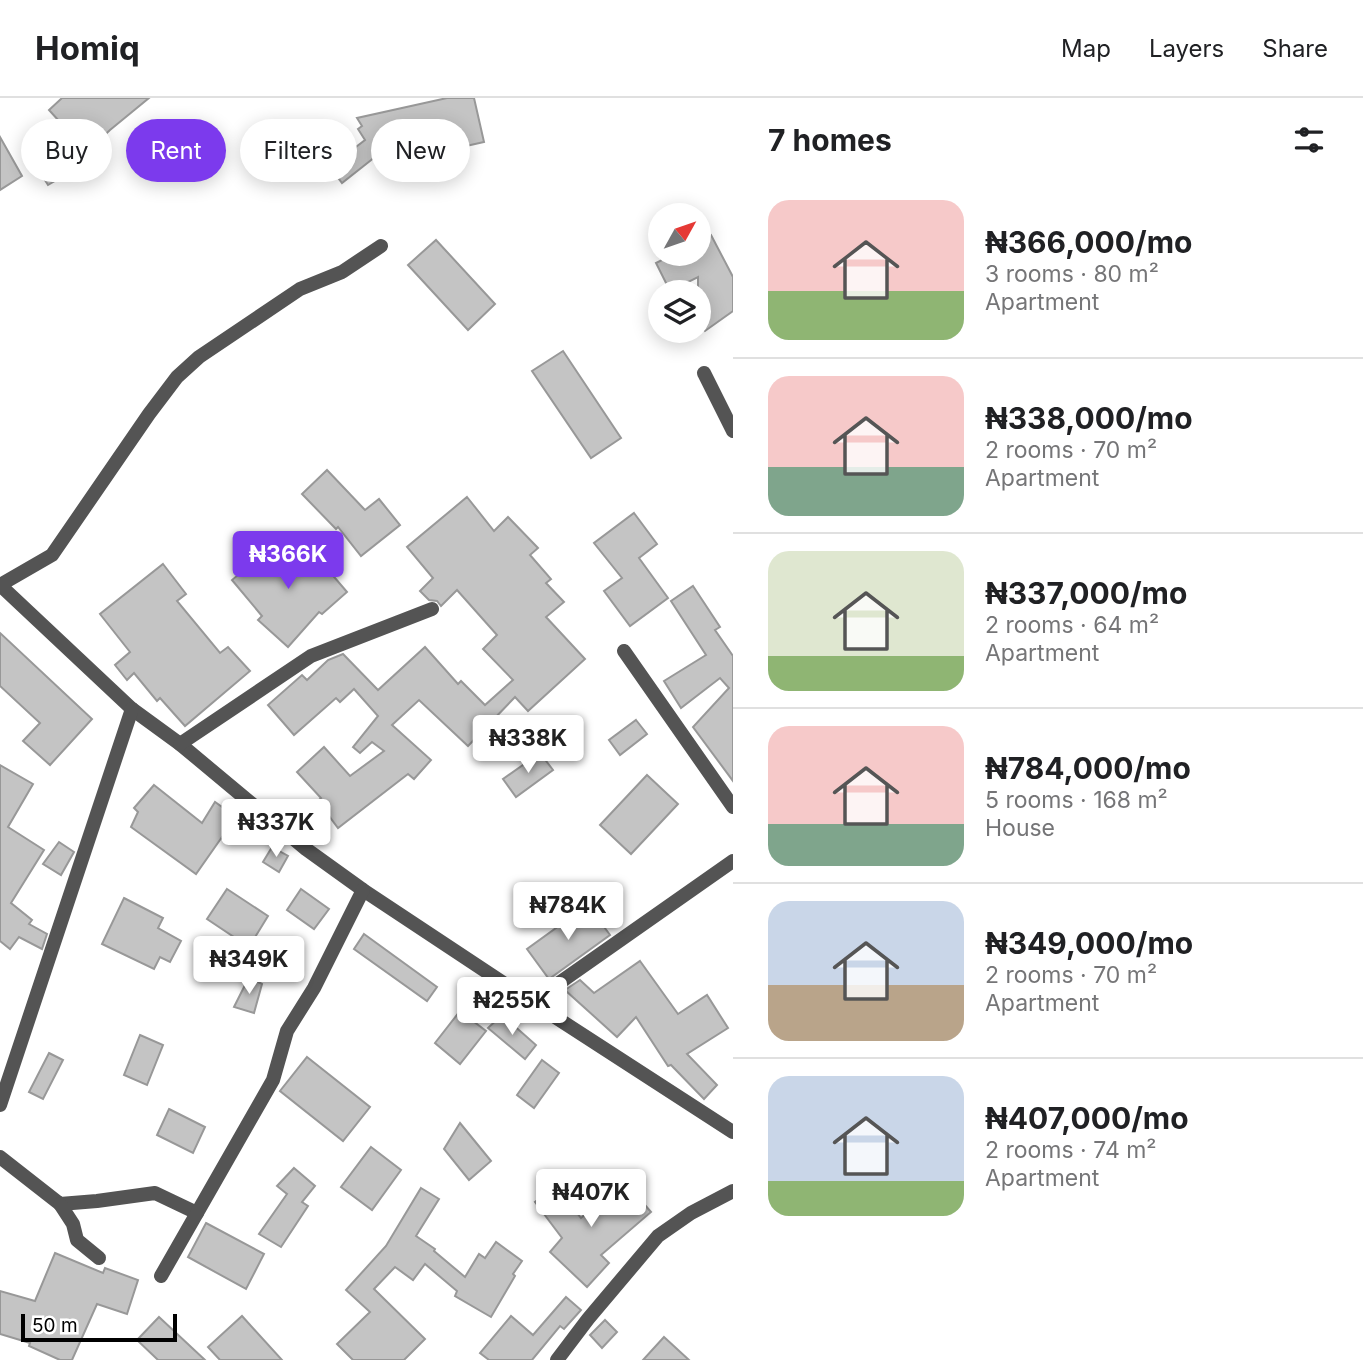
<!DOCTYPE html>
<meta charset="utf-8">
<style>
body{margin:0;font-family:Inter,sans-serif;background:#f6f6f6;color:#202124;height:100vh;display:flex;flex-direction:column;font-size:26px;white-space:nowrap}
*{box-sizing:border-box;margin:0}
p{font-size:23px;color:#757577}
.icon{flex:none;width:38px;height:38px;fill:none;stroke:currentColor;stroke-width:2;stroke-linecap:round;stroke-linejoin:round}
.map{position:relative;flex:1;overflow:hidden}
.panel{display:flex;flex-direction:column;background:#fff;width:630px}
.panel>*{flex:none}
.guide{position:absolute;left:21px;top:21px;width:606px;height:63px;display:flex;gap:14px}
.needle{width:46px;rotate:50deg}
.buttons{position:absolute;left:648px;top:105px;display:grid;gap:14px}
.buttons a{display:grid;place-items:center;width:63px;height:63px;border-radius:50%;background:#fff;box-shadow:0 4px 18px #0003;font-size:35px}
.scale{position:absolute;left:21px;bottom:18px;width:156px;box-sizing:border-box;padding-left:7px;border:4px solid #000;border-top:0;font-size:19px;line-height:24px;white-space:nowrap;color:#000;-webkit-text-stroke:5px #fff;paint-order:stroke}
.price{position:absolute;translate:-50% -60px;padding:0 16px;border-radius:7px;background:#fff;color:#222;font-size:23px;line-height:46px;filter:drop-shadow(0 2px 4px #0008)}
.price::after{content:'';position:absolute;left:50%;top:42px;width:21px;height:16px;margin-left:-10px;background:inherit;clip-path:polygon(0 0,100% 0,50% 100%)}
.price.on{background:#7c3aed;color:#fff}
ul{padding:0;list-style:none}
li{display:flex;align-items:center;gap:21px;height:175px;padding:0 35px}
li+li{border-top:2px solid #e0e0e0}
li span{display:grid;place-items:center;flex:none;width:196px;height:140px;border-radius:21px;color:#555}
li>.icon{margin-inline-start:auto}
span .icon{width:84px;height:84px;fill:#fffc;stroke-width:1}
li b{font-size:30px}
h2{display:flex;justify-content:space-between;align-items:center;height:84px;padding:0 35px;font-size:30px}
.tag{padding:0 24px;border-radius:32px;background:#fff;box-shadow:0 4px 18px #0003;font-size:24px;line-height:63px}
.tag.on{background:#7c3aed;color:#fff}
header{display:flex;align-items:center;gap:42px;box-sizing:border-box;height:98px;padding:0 35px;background:#fff;border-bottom:2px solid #e0e0e0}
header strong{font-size:33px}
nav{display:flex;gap:38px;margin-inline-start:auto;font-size:24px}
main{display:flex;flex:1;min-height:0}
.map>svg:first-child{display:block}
.building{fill:#c4c4c4;stroke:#989898;stroke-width:2}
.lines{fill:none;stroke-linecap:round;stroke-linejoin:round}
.street{stroke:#545454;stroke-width:14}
</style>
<header>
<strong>Homiq</strong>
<nav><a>Map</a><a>Layers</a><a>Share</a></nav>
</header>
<main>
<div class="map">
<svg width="733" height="1262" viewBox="0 0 733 1262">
<rect width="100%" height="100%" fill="#fff"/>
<!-- building -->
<g class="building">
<polygon points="62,0 149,0 110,32 76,64 79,69 48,87 30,58 70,35 49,12"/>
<polygon points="447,0 474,0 484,44 435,55 431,40 392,58 394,61 381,70 375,59 342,85 330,69 365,42 358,31 362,28 357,20"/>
<polygon points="0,39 22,78 0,92"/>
<polygon points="711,137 733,179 733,213 705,233 698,224 698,179 670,193 656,165 674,156 698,156 698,143"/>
<polygon points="436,142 495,206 468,232 408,167"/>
<polygon points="563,253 621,340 591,360 532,273"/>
<polygon points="327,372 365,412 379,401 400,427 361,458 338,429 336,431 302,396"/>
<polygon points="467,399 494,433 508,419 538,450 530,457 551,481 546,485 564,504 546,519 585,561 528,613 515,599 468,648 419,602 392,627 431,662 414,681 408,676 338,730 318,703 321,700 297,674 324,649 350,678 384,653 372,644 360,655 353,649 378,618 354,591 340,604 336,600 294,637 268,607 302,577 307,582 328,562 343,556 378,592 425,549 458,586 461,583 485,607 513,582 483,551 497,537 457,492 441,508 437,503 429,502 420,493 433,480 407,449"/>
<polygon points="634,415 657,446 639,460 668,500 630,528 604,493 622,480 594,445"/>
<polygon points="283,439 313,475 323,466 347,494 322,516 319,514 288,549 258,522 262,518 232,482"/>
<polygon points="163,466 186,496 177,503 220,555 228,549 250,573 185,628 160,600 157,603 134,575 127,582 115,567 130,554 100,516"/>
<polygon points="693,488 720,529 715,532 733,558 733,683 693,629 729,590 720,580 681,610 664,583 706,557 671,503"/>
<polygon points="0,535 92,621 50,667 23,643 40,625 0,588"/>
<polygon points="636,622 647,636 620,657 609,642"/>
<polygon points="540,655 553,672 516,699 503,681"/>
<polygon points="0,667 33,686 8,729 44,752 11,805 32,822 29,826 47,836 42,851 19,839 10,851 0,843"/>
<polygon points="647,677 678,706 631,756 600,727"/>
<polygon points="154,687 202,725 215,704 236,719 196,776 131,729 138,714 134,710"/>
<polygon points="59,744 74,754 61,777 43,766"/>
<polygon points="272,749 288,758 279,774 263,764"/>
<polygon points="227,791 268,818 249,849 207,821"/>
<polygon points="301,791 329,811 314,831 287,812"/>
<polygon points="124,800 163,820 158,830 181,843 170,864 160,859 154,871 102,846"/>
<polygon points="588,807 610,837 549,881 527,851"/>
<polygon points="364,836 437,889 427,903 354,851"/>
<polygon points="640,863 678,916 707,897 728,930 687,956 717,987 704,1001 671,967 668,968 636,919 617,939 565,892 580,882 594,895"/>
<polygon points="249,879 262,886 254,915 234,909"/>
<polygon points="460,913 486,933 460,966 435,945"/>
<polygon points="502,917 536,947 525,961 488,930"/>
<polygon points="140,937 163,947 147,987 124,977"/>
<polygon points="49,955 63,962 43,1001 29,994"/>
<polygon points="307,959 370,1009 343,1043 280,993"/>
<polygon points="542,962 559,975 534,1010 517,997"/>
<polygon points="169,1011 205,1029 193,1055 157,1037"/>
<polygon points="460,1025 491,1063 469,1082 444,1051"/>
<polygon points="371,1049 401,1072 372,1112 341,1089"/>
<polygon points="294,1070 315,1088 302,1104 308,1108 281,1149 259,1136 287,1096 277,1088"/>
<polygon points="624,1083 651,1114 601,1157 609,1165 587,1189 550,1154 562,1140 535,1104 556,1088 581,1120"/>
<polygon points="421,1090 439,1101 416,1138 435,1151 434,1153 465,1179 479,1156 485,1160 496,1144 522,1163 513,1176 515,1178 491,1219 455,1198 457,1193 425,1166 413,1182 395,1169 374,1191 425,1241 404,1262 353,1262 337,1246 370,1214 346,1192 386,1148"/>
<polygon points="206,1125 264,1156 246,1191 188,1159"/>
<polygon points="55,1155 103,1175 105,1170 138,1182 127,1216 97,1206 72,1262 60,1262 29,1248 30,1245 0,1236 0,1193 35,1203"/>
<polygon points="566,1199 581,1212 564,1231 560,1228 532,1262 489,1262 480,1255 511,1218 533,1237"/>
<polygon points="242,1218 282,1262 220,1262 208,1249"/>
<polygon points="159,1219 205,1262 158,1262 137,1242"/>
<polygon points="605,1222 617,1234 602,1250 590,1237"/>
<polygon points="664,1239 689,1262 643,1262"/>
</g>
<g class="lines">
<!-- street -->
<g class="street">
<polyline points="381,148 342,174 300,191 199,259 177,279 149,316 52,457 0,487 132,611 180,646 306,751 363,792 532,904 733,1034"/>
<polyline points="704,275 733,333"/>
<polyline points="624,553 733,709"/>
<polyline points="180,646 311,558 432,511"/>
<polyline points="532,904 733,763"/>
<polyline points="0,1007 132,611"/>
<polyline points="0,1059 60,1106 97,1103 155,1095 197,1115"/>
<polyline points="60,1106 73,1126 77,1142 99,1160"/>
<polyline points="161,1178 273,982 287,933 314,890 363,792"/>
<polyline points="557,1262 588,1221 658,1138 691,1115 733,1093"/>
</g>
</g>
</svg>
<div class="buttons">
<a><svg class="needle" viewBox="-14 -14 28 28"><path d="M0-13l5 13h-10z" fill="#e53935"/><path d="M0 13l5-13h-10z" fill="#757577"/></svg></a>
<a><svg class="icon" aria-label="layers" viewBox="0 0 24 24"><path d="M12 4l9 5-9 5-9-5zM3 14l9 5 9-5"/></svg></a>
</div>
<div class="scale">50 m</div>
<b class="price on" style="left:288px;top:493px">₦366K</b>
<b class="price" style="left:528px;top:677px">₦338K</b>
<b class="price" style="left:276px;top:761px">₦337K</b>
<b class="price" style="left:568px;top:844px">₦784K</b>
<b class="price" style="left:249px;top:898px">₦349K</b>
<b class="price" style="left:512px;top:939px">₦255K</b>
<b class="price" style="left:591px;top:1131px">₦407K</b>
<div class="guide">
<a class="tag">Buy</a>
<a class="tag on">Rent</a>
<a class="tag">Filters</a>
<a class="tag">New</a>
</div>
</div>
<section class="panel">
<h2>7 homes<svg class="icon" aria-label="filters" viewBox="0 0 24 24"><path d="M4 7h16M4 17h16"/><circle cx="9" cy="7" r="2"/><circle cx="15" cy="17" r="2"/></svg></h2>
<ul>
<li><span style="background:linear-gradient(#f6c9c9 65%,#8fb573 0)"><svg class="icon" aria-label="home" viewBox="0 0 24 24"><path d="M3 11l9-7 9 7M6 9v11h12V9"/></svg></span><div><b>₦366,000/mo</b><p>3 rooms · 80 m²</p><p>Apartment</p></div></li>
<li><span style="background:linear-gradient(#f6c9c9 65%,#7fa58c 0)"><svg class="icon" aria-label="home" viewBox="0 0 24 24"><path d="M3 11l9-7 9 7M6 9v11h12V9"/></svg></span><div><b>₦338,000/mo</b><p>2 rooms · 70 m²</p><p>Apartment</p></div></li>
<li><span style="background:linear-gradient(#dfe7d0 75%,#8fb573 0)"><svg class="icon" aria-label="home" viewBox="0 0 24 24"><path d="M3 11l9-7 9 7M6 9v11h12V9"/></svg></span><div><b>₦337,000/mo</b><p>2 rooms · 64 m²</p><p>Apartment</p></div></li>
<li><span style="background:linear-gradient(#f6c9c9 70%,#7fa58c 0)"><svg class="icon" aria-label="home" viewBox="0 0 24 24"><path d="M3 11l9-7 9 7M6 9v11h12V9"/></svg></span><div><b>₦784,000/mo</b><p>5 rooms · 168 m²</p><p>House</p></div></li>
<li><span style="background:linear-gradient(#c9d6e8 60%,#b9a48a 0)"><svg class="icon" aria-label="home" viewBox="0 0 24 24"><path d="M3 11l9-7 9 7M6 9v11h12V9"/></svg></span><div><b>₦349,000/mo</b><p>2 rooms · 70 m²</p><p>Apartment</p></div></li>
<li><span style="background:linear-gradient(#c9d6e8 75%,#8fb573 0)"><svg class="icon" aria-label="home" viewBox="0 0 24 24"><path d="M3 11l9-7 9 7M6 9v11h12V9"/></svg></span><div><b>₦407,000/mo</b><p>2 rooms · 74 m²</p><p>Apartment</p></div></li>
</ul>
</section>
</main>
